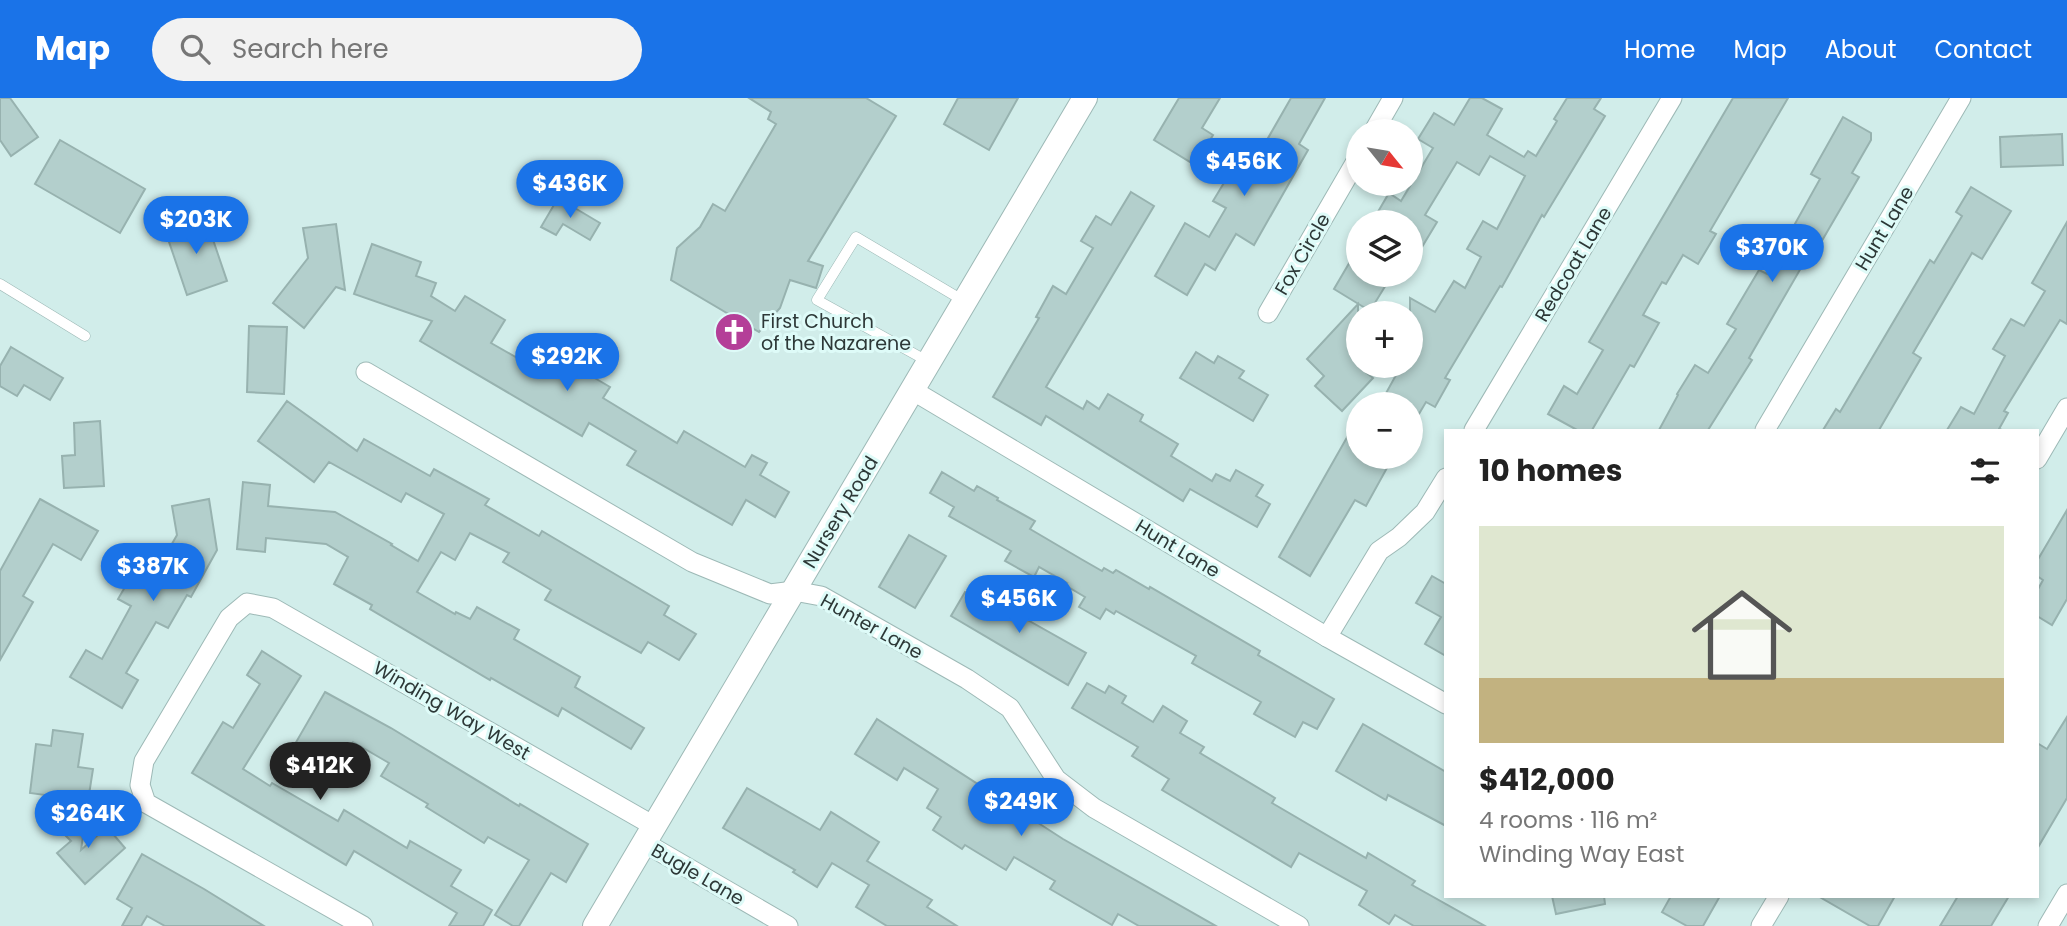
<!DOCTYPE html>
<meta charset="utf-8">
<style>
body{margin:0;font-family:Poppins,sans-serif;background:#f2f2f2;color:#222;height:100vh;display:flex;flex-direction:column;font-size:26px;white-space:nowrap}
*{box-sizing:border-box;margin:0}
p{font-size:23px;color:#767676}
.icon{flex:none;width:38px;height:38px;fill:none;stroke:currentColor;stroke-width:2;stroke-linecap:round;stroke-linejoin:round}
.map{position:relative;flex:1;overflow:hidden}
.details{position:absolute;left:1444px;top:331px;width:595px;height:469px;display:flex;flex-direction:column;background:#fff;border-radius:0px;box-shadow:0 4px 10px #0003}
.details>*{flex:none}
.needle{width:46px;rotate:120deg}
.buttons{position:absolute;left:1346px;top:21px;display:grid;gap:14px}
.buttons a{display:grid;place-items:center;width:77px;height:77px;border-radius:50%;background:#fff;box-shadow:0 4px 10px #0003;font-size:35px}
.price{position:absolute;translate:-50% -60px;padding:0 16px;border-radius:24px;background:#1a73e8;color:#fff;font-size:23px;line-height:46px;filter:drop-shadow(0 2px 4px #0008)}
.price::after{content:'';position:absolute;left:50%;top:42px;width:21px;height:16px;margin-left:-10px;background:inherit;clip-path:polygon(0 0,100% 0,50% 100%)}
.price.current{background:#222;color:#fff}
ul{padding:0;list-style:none}
li{display:grid;align-content:center;gap:14px;height:371px;padding:0 35px}
li span{display:grid;place-items:center;height:217px;border-radius:0px;color:#555}
li>.icon{margin-inline-start:auto}
span .icon{width:126px;height:126px;fill:#fffc;stroke-width:1}
li b{font-size:30px}
h2{display:flex;justify-content:space-between;align-items:center;height:84px;padding:0 35px;font-size:30px}
header{display:flex;align-items:center;gap:42px;box-sizing:border-box;height:98px;padding:0 35px;background:#1a73e8;color:#fff}
header strong{font-size:33px}
nav{display:flex;gap:38px;margin-inline-start:auto;font-size:24px}
.search{width:490px;height:63px;background:#f2f2f2;display:flex;align-items:center;gap:18px;box-sizing:border-box;padding:0 24px;border-radius:38px;color:#767676;font-size:26px}
.map>svg:first-child{display:block}
.building{fill:#b3cfcc;stroke:#97b2af;stroke-width:2}
.lines{fill:none;stroke-linecap:round;stroke-linejoin:round}
.service-casing{stroke:#9db9b6;stroke-width:11}
.minor-casing{stroke:#9db9b6;stroke-width:21}
.tertiary-casing{stroke:#9db9b6;stroke-width:26}
.service{stroke:#fff;stroke-width:10}
.minor{stroke:#fff;stroke-width:19}
.tertiary{stroke:#fff;stroke-width:24}
.labels{text-anchor:middle;stroke-width:6;stroke-linejoin:round;paint-order:stroke}
.street-label{font-size:19px;fill:#2d3837;stroke:#defbf8}
.poi-label{font-size:19px;fill:#2d3837;stroke:#defbf8;text-anchor:start}
</style>
<header>
<strong>Map</strong>
<div class="search"><svg class="icon" aria-label="search" viewBox="0 0 24 24"><circle cx="10" cy="10" r="6"/><path d="M15 15l6 6"/></svg>Search here</div>
<nav><a>Home</a><a>Map</a><a>About</a><a>Contact</a></nav>
</header>
<div class="map">
<svg width="2067" height="828" viewBox="0 0 2067 828">
<rect width="100%" height="100%" fill="#d1edea"/>
<!-- building -->
<g class="building">
<polygon points="0,0 10,0 38,39 11,58 0,42"/>
<polygon points="749,0 866,0 896,18 808,163 823,168 816,190 790,182 780,210 759,234 671,182 677,150 700,129 713,106 725,113 776,26 768,21 771,14"/>
<polygon points="958,0 1018,0 989,52 944,26"/>
<polygon points="1179,0 1220,0 1202,30 1213,37 1195,67 1154,42"/>
<polygon points="1291,0 1325,0 1299,46 1308,52 1254,147 1236,136 1215,172 1205,166 1187,197 1155,178 1185,125 1209,139 1226,110 1213,103 1239,60 1252,68"/>
<polygon points="1470,0 1482,0 1502,11 1487,37 1524,59 1528,53 1536,58 1557,23 1554,21 1567,0 1601,0 1594,11 1605,18 1544,119 1542,117 1502,189 1500,188 1445,280 1450,282 1435,309 1426,304 1410,331 1410,306 1402,306 1385,297 1401,268 1410,268 1410,200 1435,214 1454,183 1465,190 1481,159 1467,151 1483,123 1497,131 1525,78 1490,58 1479,77 1457,64 1425,117 1437,124 1410,169 1410,124 1372,124 1389,95 1401,103 1433,50 1418,41 1434,15 1454,27"/>
<polygon points="1733,0 1788,0 1710,133 1716,136 1698,166 1683,157 1666,186 1662,184 1643,217 1659,225 1634,269 1630,267 1592,332 1577,332 1548,316 1564,288 1577,296 1603,252 1589,244"/>
<polygon points="1843,19 1871,35 1871,42 1852,75 1859,79 1809,165 1805,163 1749,260 1752,262 1708,332 1659,332 1678,297 1677,296 1695,267 1708,275 1736,231 1727,226 1759,172 1767,176 1820,81 1811,76"/>
<polygon points="2062,36 2063,67 2001,69 2000,39"/>
<polygon points="60,42 145,91 120,135 35,86"/>
<polygon points="1971,89 2011,113 1982,161 1972,155 1913,255 1921,260 1879,332 1823,332 1836,311 1840,314 1930,162 1934,165 1962,118 1956,114"/>
<polygon points="1131,94 1154,108 1046,289 1083,311 1087,303 1099,311 1108,296 1143,317 1140,323 1178,346 1171,358 1212,383 1216,376 1230,383 1236,372 1263,387 1256,398 1270,406 1257,429 1190,391 1183,403 1046,318 1041,327 993,299 1039,220 1036,219 1053,188 1066,196 1093,150 1081,143 1096,118 1111,127"/>
<polygon points="558,100 600,125 590,142 563,126 556,137 541,129"/>
<polygon points="205,118 227,183 187,197 165,132"/>
<polygon points="2067,124 2067,226 2060,222 2004,313 2008,315 1999,331 2002,332 1947,332 1961,309 1974,316 2005,258 1993,251 2011,221 2024,228 2045,193 2032,185"/>
<polygon points="336,126 345,192 336,189 304,230 273,205 308,160 303,130"/>
<polygon points="372,146 421,164 416,178 436,185 431,198 455,213 465,198 505,222 491,245 519,261 528,246 584,277 586,275 610,289 603,300 677,345 684,333 745,369 752,357 767,365 760,377 789,394 775,419 746,402 732,427 627,367 636,353 589,325 582,338 420,243 432,223 354,196"/>
<polygon points="1358,150 1358,177 1392,177 1370,213 1334,191"/>
<polygon points="1358,206 1358,268 1373,280 1342,313 1315,288 1324,278 1307,261"/>
<polygon points="249,228 287,229 284,296 247,294"/>
<polygon points="11,249 63,280 50,302 24,287 17,298 0,288 0,268"/>
<polygon points="1196,254 1214,265 1218,258 1244,273 1239,280 1268,297 1253,323 1180,280"/>
<polygon points="287,303 357,353 364,341 430,378 434,371 489,401 485,407 539,438 542,433 669,508 664,517 696,536 679,562 648,544 641,555 545,502 551,492 503,464 509,455 470,435 455,462 441,454 417,494 455,516 456,514 470,521 477,509 519,532 514,541 580,579 575,589 644,630 631,651 562,610 558,618 491,580 490,582 370,511 372,507 334,486 348,459 326,446 266,440 265,454 237,451 243,384 270,387 268,408 335,414 392,446 391,447 418,463 444,416 406,395 401,404 329,364 314,384 258,343"/>
<polygon points="1358,320 1358,359 1393,359 1366,408 1355,402 1310,478 1279,459"/>
<polygon points="100,323 104,388 64,390 62,358 75,357 74,325"/>
<polygon points="942,374 974,393 977,388 998,400 997,402 1035,423 1030,431 1081,461 1102,473 1104,470 1113,475 1116,472 1149,491 1150,489 1260,553 1258,557 1334,601 1317,631 1303,624 1295,639 1254,616 1261,604 1192,565 1196,558 1116,513 1114,516 1106,511 1100,521 1079,509 1085,499 1065,487 1067,485 1039,469 1034,479 1005,463 1011,453 949,418 954,409 930,395"/>
<polygon points="40,401 98,433 81,462 53,446 23,498 33,504 0,562 0,473"/>
<polygon points="209,401 217,452 191,499 187,497 168,530 156,524 126,575 138,582 122,610 70,579 86,552 102,561 131,508 118,501 132,477 149,486 177,437 172,408"/>
<polygon points="2067,412 2067,501 2052,527 2037,518 2037,493 2043,482 2037,478 2037,463"/>
<polygon points="909,437 946,458 915,510 879,489"/>
<polygon points="1432,478 1446,486 1446,558 1425,546 1441,519 1416,505"/>
<polygon points="984,490 1020,511 1017,516 1086,555 1068,587 951,518 965,494 977,501"/>
<polygon points="262,553 301,578 243,671 270,688 272,685 338,723 344,712 407,750 410,743 461,772 451,788 492,812 483,828 449,828 457,815 354,753 346,767 192,675 223,624 233,630 260,586 247,577"/>
<polygon points="1087,585 1105,595 1109,588 1126,598 1122,605 1153,624 1163,608 1187,623 1180,635 1204,649 1200,655 1275,700 1272,705 1366,760 1368,755 1415,783 1412,787 1485,828 1414,828 1395,817 1389,826 1359,807 1367,793 1299,755 1291,769 1162,692 1169,681 1132,658 1138,649 1072,610"/>
<polygon points="325,594 391,630 519,708 520,706 588,746 566,784 551,775 519,828 513,828 495,817 529,762 488,739 484,745 426,709 428,706 381,678 389,665 353,644 338,670 295,646"/>
<polygon points="2067,619 2067,700 2037,751 2037,645 2047,651"/>
<polygon points="877,621 1063,741 1216,828 1139,828 1118,816 1112,827 1050,791 1055,783 1014,759 1006,772 965,747 962,751 933,732 941,719 927,710 938,691 904,670 897,682 855,656"/>
<polygon points="1363,626 1446,674 1446,728 1388,697 1386,702 1336,673"/>
<polygon points="53,632 83,636 78,669 93,671 88,703 30,695 36,646 51,648"/>
<polygon points="747,690 820,732 831,714 879,744 867,763 932,802 927,809 957,828 887,828 856,809 869,787 832,765 817,789 793,774 795,772 723,730"/>
<polygon points="87,710 81,752 107,729 125,750 85,786 57,755 71,743 61,733"/>
<polygon points="142,756 204,791 264,828 165,828 147,818 141,828 122,828 132,810 117,801"/>
<polygon points="1552,798 1604,798 1605,806 1556,816"/>
<polygon points="1671,798 1720,798 1703,828 1687,828 1662,814"/>
<polygon points="1818,798 1895,798 1878,828 1870,828"/>
<polygon points="1958,798 2009,798 1991,828 1940,828"/>
</g>
<g class="lines">
<!-- service casing -->
<g class="service-casing">
<g id="service">
<polyline points="0,186 85,238"/>
<polyline points="929,264 817,202 856,139 964,203"/>
</g>
</g>
<!-- minor casing -->
<g class="minor-casing">
<g id="minor">
<polyline points="1374,33 1393,0"/>
<polyline points="1268,215 1358,60"/>
<polyline points="366,274 692,464 770,496 794,493 821,498 967,581 1010,610 1056,681 1094,710 1299,828"/>
<polyline points="912,292 1327,539 1446,606"/>
<polyline points="1474,332 1672,0"/>
<polyline points="1765,332 1961,0"/>
<polyline points="2037,361 2067,310"/>
<polyline points="1327,539 1379,453 1399,439 1425,414 1446,380"/>
<polyline points="645,745 788,828"/>
<polyline points="363,828 146,705 140,687 144,663 229,520 247,505 273,510 654,728"/>
<polyline points="1761,828 1779,798"/>
<polyline points="2048,828 2067,796"/>
</g>
</g>
<!-- tertiary casing -->
<g class="tertiary-casing">
<polyline id="tertiary" points="595,828 1085,0"/>
</g>
<!-- service -->
<use href="#service" class="service"/>
<!-- minor -->
<use href="#minor" class="minor"/>
<!-- tertiary -->
<use href="#tertiary" class="tertiary"/>
</g>
<!-- icons -->
<defs>
<g id="church-disc" transform="scale(2.0125)"><circle r="9.5" fill="#b43f98" stroke="#defbf8"/><path d="M-1.2-6h2.4v3.5h3.3v2.4h-3.3V6h-2.4V-.1h-3.3v-2.4h3.3Z" fill="#fff"/></g>
</defs>
<g fill-rule="evenodd">
<use href="#church-disc" x="734" y="234"/>
</g>
<g class="labels">
<!-- street labels -->
<g class="street-label">
<text transform="translate(1884 130) rotate(-59)" y="7">Hunt Lane</text>
<text transform="translate(1302 156) rotate(-60)" y="7">Fox Circle</text>
<text transform="translate(1573 166) rotate(-59)" y="7">Redcoat Lane</text>
<text transform="translate(840 414) rotate(-59)" y="7">Nursery Road</text>
<text transform="translate(1178 450) rotate(31)" y="7">Hunt Lane</text>
<text transform="translate(872 528) rotate(29)" y="7">Hunter Lane</text>
<text transform="translate(452 612) rotate(30)" y="7">Winding Way West</text>
<text transform="translate(698 776) rotate(30)" y="7">Bugle Lane</text>
</g>
<!-- poi labels -->
<g class="poi-label">
<text x="761" y="230">First Church<tspan x="761" dy="22">of the Nazarene</tspan></text>
</g>
</g>
</svg>
<div class="buttons">
<a><svg class="needle" viewBox="-14 -14 28 28"><path d="M0-13l5 13h-10z" fill="#e53935"/><path d="M0 13l5-13h-10z" fill="#767676"/></svg></a>
<a><svg class="icon" aria-label="layers" viewBox="0 0 24 24"><path d="M12 4l9 5-9 5-9-5zM3 14l9 5 9-5"/></svg></a>
<a>+</a>
<a>−</a>
</div>
<b class="price" style="left:1244px;top:100px">$456K</b>
<b class="price" style="left:570px;top:122px">$436K</b>
<b class="price" style="left:196px;top:158px">$203K</b>
<b class="price" style="left:1772px;top:186px">$370K</b>
<b class="price" style="left:567px;top:295px">$292K</b>
<b class="price" style="left:153px;top:505px">$387K</b>
<b class="price" style="left:1019px;top:537px">$456K</b>
<b class="price current" style="left:320px;top:704px">$412K</b>
<b class="price" style="left:1021px;top:740px">$249K</b>
<b class="price" style="left:88px;top:752px">$264K</b>
<section class="details">
<h2>10 homes<svg class="icon" aria-label="filters" viewBox="0 0 24 24"><path d="M4 7h16M4 17h16"/><circle cx="9" cy="7" r="2"/><circle cx="15" cy="17" r="2"/></svg></h2>
<ul>
<li><span style="background:linear-gradient(#dfe7d0 70%,#c2b280 0)"><svg class="icon" aria-label="home" viewBox="0 0 24 24"><path d="M3 11l9-7 9 7M6 9v11h12V9"/></svg></span><div><b>$412,000</b><p>4 rooms · 116 m²</p><p>Winding Way East</p></div></li>
</ul>
</section>
</div>
